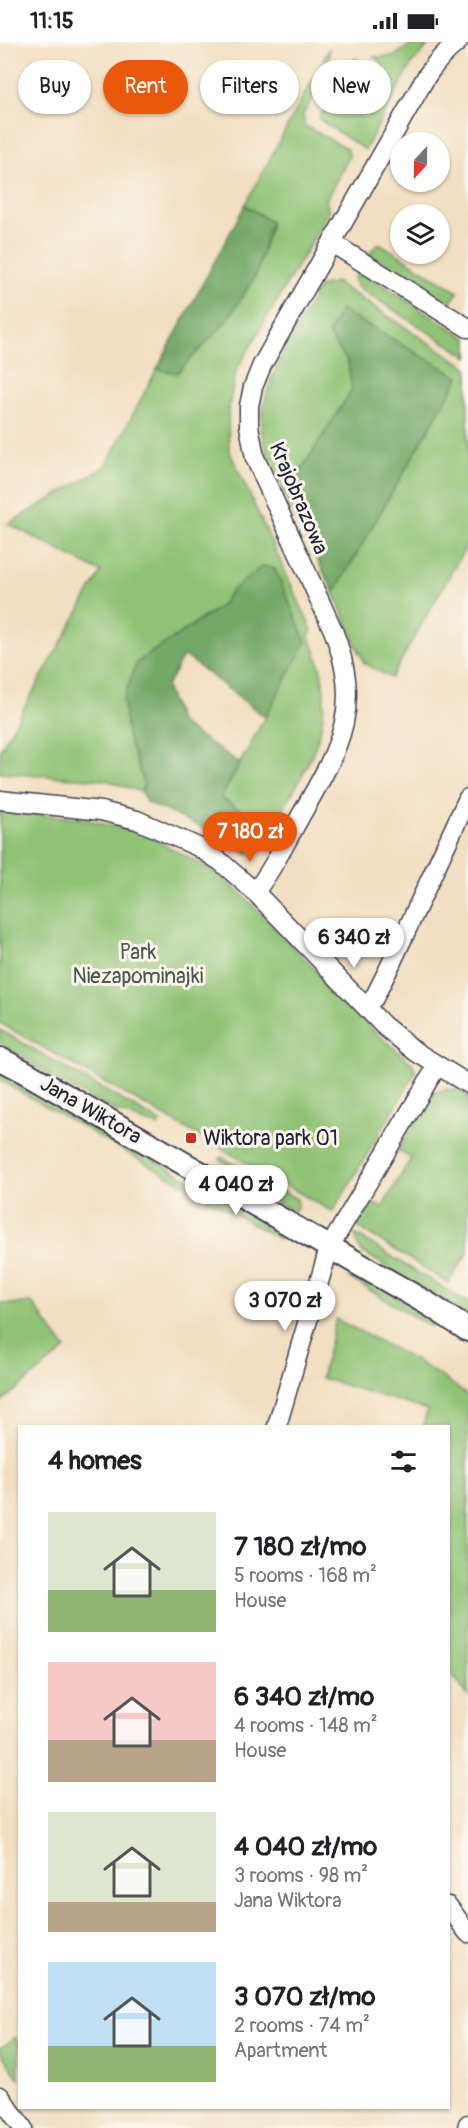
<!DOCTYPE html>
<meta charset="utf-8">
<style>
body{margin:0;font-family:Pangolin,sans-serif;background:#f2f2f2;color:#202124;height:100vh;display:flex;flex-direction:column;font-size:22px;white-space:nowrap}
*{box-sizing:border-box;margin:0}
p{font-size:20px;color:#757577}
.icon{flex:none;width:33px;height:33px;fill:none;stroke:currentColor;stroke-width:2;stroke-linecap:round;stroke-linejoin:round}
.map{position:relative;flex:1;overflow:hidden}
.sheet{position:absolute;left:18px;top:1383px;width:432px;height:684px;display:flex;flex-direction:column;background:#fff;border-radius:0px;box-shadow:0 2px 4px #0004}
.sheet>*{flex:none}
.hud{position:absolute;left:18px;top:18px;width:432px;height:54px;display:flex;gap:12px}
.needle{width:39px;rotate:202deg}
.buttons{position:absolute;left:390px;top:90px;display:grid;gap:12px}
.buttons a{display:grid;place-items:center;width:60px;height:60px;border-radius:50%;background:#fff;box-shadow:0 2px 4px #0004;font-size:30px}
.price{position:absolute;translate:-50% -51px;padding:0 14px;border-radius:21px;background:#fff;color:#222;font-size:20px;line-height:39px;filter:drop-shadow(0 2px 3px #0008)}
.price::after{content:'';position:absolute;left:50%;top:36px;width:18px;height:14px;margin-left:-9px;background:inherit;clip-path:polygon(0 0,100% 0,50% 100%)}
.price.on{background:#ea580c;color:#fff}
ul{padding:0;list-style:none}
li{display:flex;align-items:center;gap:18px;height:150px;padding:0 30px}
li span{display:grid;place-items:center;flex:none;width:168px;height:120px;border-radius:0px;color:#555}
li>.icon{margin-inline-start:auto}
span .icon{width:72px;height:72px;fill:#fffc;stroke-width:1}
li b{font-size:26px}
h2{display:flex;justify-content:space-between;align-items:center;height:72px;padding:0 30px;font-size:26px}
.chip{padding:0 21px;border-radius:27px;background:#fff;box-shadow:0 2px 4px #0004;font-size:21px;line-height:54px}
.chip.on{background:#ea580c;color:#fff}
.status{display:flex;justify-content:space-between;align-items:center;height:42px;padding:0 30px;background:#fff;direction:ltr}
.status svg{height:16px;fill:currentColor}
.map>svg:first-child{display:block}
.green{fill:#8fc274;stroke:#587258;stroke-width:1.5}
.forest{fill:#73a866;stroke:#4a6550;stroke-width:1.5}
.lines{fill:none;stroke-linecap:round;stroke-linejoin:round}
.minor-casing{stroke:#413e4f;stroke-width:21}
.tertiary-casing{stroke:#413e4f;stroke-width:26}
.minor{stroke:#fff;stroke-width:18}
.tertiary{stroke:#fff;stroke-width:22}
.poi-dot{fill:#c8321e;stroke:#fbf7ec;stroke-width:2}
.labels{text-anchor:middle;stroke-width:6;stroke-linejoin:round;paint-order:stroke}
.street-label{font-size:21px;fill:#22223b;stroke:#fbf7ec}
.park-label{font-size:21px;fill:#485a4f;stroke:#fbf7ec}
.poi-label{font-size:21px;fill:#22223b;stroke:#fbf7ec;text-anchor:start}
</style>
<div class="status"><b>11:15</b><svg viewBox="0 0 49 12"><path d="M0 12V9h3v3zM5 12V6h3v6zM10 12V3h3v9zM15 12V0h3v12zM26 1h20v11H26zM47 4h2v5h-2z"/></svg></div>
<div class="map">
<svg width="468" height="2086" viewBox="0 0 468 2086">
<rect width="100%" height="100%" fill="#fbf7ec"/>
<filter id="ink" filterUnits="userSpaceOnUse"><feTurbulence type="fractalNoise" baseFrequency=".0167" numOctaves="2"/><feDisplacementMap in="SourceGraphic" scale="12" xChannelSelector="R" yChannelSelector="G"/><feConvolveMatrix kernelMatrix="1 2 1 2 8 2 1 2 1" color-interpolation-filters="sRGB"/></filter>
<filter id="wash" filterUnits="userSpaceOnUse"><feTurbulence type="fractalNoise" baseFrequency=".008" numOctaves="4" result="noise"/><feDisplacementMap in="SourceGraphic" scale="24" xChannelSelector="R" yChannelSelector="G"/><feGaussianBlur stdDeviation="1.35" result="paint"/><feColorMatrix in="noise" values="0 0 0 0 0 0 0 0 0 0 0 0 0 0 0 0 0 1.4 0 .05"/><feComposite in="paint" operator="in"/></filter>
<g filter="url(#wash)">
<rect width="100%" height="100%" fill="#f2dfc1"/>
<!-- green -->
<g class="green">
<polygon points="415,0 431,0 411,23 365,108 320,78 319,76 348,31 346,29 355,16 378,30 383,21 373,15 394,14"/>
<path d="M329 7 330 25 303 73 305 84 348 107 349 115 326 158 329 170 236 329 228 369 229 408 312 588 309 594C346 674 309 719 272 788L221 756 306 600 293 572 232 548 220 565 192 583 127 693 144 742 141 750 106 738 0 731V708L101 530 8 482 105 425 157 327 177 331 226 280 256 233 271 180 245 163Z"/>
<polygon points="377,202 381,202 458,250 449,263 369,212"/>
<path d="M359 228 468 297V315L357 245C352 238 354 235 359 228Z"/>
<path d="M335 240 468 326V501L391 636 364 621 334 551 459 335 328 292 348 320 352 348 285 453C278 436 269 419 264 402 251 353 297 287 319 245Z"/>
<polygon points="0,769 78,776 142,791 212,828 243,853 376,991 412,1021 416,1030 333,1170 0,981"/>
<path d="M0 988 160 1080 158 1084C102 1069 48 1033 0 1001Z"/>
<polygon points="0,1030 283,1191 279,1197 0,1038"/>
<polygon points="448,1047 458,1048 468,1054 468,1211 448,1241 355,1183 366,1162 374,1161 382,1166 411,1116 398,1109 429,1056 437,1050"/>
<polygon points="221,1115 297,1157 298,1163 294,1170 268,1155 220,1117"/>
<polygon points="355,1192 468,1261 468,1274 362,1210 357,1202"/>
<path d="M348 1235C376 1238 411 1264 433 1282L431 1285Z"/>
<polygon points="32,1261 66,1307 0,1361 0,1262"/>
<path d="M336 1277C380 1300 429 1322 468 1354V1654L449 1628 448 1384H423L427 1368 321 1336Z"/>
<polygon points="15,1995 19,2001 19,2037 0,2010 0,2007"/>
</g>
<!-- forest -->
<g class="forest">
<polygon points="245,163 271,180 256,233 226,280 177,331 157,327"/>
<polygon points="341,268 459,335 334,551 285,453 352,348 348,320 328,292"/>
<polygon points="263,524 275,527 306,600 265,675 184,613 166,645 180,681 240,721 221,756 272,788 264,804 247,812 201,785 146,760 141,750 144,742 127,693 123,658 137,620 220,565 232,548"/>
</g>
</g>
<g filter="url(#ink)">
<g class="lines">
<!-- minor casing -->
<g class="minor-casing">
<g id="minor">
<polyline points="332,201 468,286"/>
<polyline points="0,758 101,769 137,778 198,805 221,820 255,850 383,983 416,1010 468,1042"/>
<path d="M255 850C273 827 286 800 300 775 339 706 364 668 333 588L255 416 249 384V364L253 345 262 323 426 35C435 21 445 10 458 0"/>
<polyline points="365,964 374,956 389,926 468,756"/>
<polyline points="277,1384 329,1206 437,1024"/>
<polyline points="448,1864 468,1891"/>
<polyline points="0,2054 23,2086"/>
<polyline points="467,2086 468,2082"/>
</g>
</g>
<!-- tertiary casing -->
<g class="tertiary-casing">
<polyline id="tertiary" points="0,1017 23,1029 430,1263 468,1288"/>
</g>
<!-- minor -->
<use href="#minor" class="minor"/>
<!-- tertiary -->
<use href="#tertiary" class="tertiary"/>
</g>
</g>
<!-- markers -->
<rect class="poi-dot" x="185" y="1090" width="12" height="12" rx="3"/>
<g class="labels">
<!-- street labels -->
<g class="street-label">
<text transform="translate(299 456) rotate(67)" y="7">Krajobrazowa</text>
<text transform="translate(91 1068) rotate(30)" y="7">Jana Wiktora</text>
</g>
<!-- park labels -->
<g class="park-label">
<text x="138" y="917">Park<tspan x="138" dy="24">Niezapominajki</tspan></text>
</g>
<!-- poi labels -->
<g class="poi-label">
<text x="203" y="1103">Wiktora park 01</text>
</g>
</g>
</svg>
<div class="buttons">
<a><svg class="needle" viewBox="-14 -14 28 28"><path d="M0-13l5 13h-10z" fill="#e53935"/><path d="M0 13l5-13h-10z" fill="#757577"/></svg></a>
<a><svg class="icon" aria-label="layers" viewBox="0 0 24 24"><path d="M12 4l9 5-9 5-9-5zM3 14l9 5 9-5"/></svg></a>
</div>
<b class="price on" style="left:250px;top:821px">7 180 zł</b>
<b class="price" style="left:354px;top:927px">6 340 zł</b>
<b class="price" style="left:236px;top:1174px">4 040 zł</b>
<b class="price" style="left:285px;top:1290px">3 070 zł</b>
<div class="hud">
<a class="chip">Buy</a>
<a class="chip on">Rent</a>
<a class="chip">Filters</a>
<a class="chip">New</a>
</div>
<section class="sheet">
<h2>4 homes<svg class="icon" aria-label="filters" viewBox="0 0 24 24"><path d="M4 7h16M4 17h16"/><circle cx="9" cy="7" r="2"/><circle cx="15" cy="17" r="2"/></svg></h2>
<ul>
<li><span style="background:linear-gradient(#dfe7d0 65%,#8fb573 0)"><svg class="icon" aria-label="home" viewBox="0 0 24 24"><path d="M3 11l9-7 9 7M6 9v11h12V9"/></svg></span><div><b>7 180 zł/mo</b><p>5 rooms · 168 m²</p><p>House</p></div></li>
<li><span style="background:linear-gradient(#f6c9c9 65%,#b9a48a 0)"><svg class="icon" aria-label="home" viewBox="0 0 24 24"><path d="M3 11l9-7 9 7M6 9v11h12V9"/></svg></span><div><b>6 340 zł/mo</b><p>4 rooms · 148 m²</p><p>House</p></div></li>
<li><span style="background:linear-gradient(#dfe7d0 75%,#b9a48a 0)"><svg class="icon" aria-label="home" viewBox="0 0 24 24"><path d="M3 11l9-7 9 7M6 9v11h12V9"/></svg></span><div><b>4 040 zł/mo</b><p>3 rooms · 98 m²</p><p>Jana Wiktora</p></div></li>
<li><span style="background:linear-gradient(#bfe0f5 70%,#8fb573 0)"><svg class="icon" aria-label="home" viewBox="0 0 24 24"><path d="M3 11l9-7 9 7M6 9v11h12V9"/></svg></span><div><b>3 070 zł/mo</b><p>2 rooms · 74 m²</p><p>Apartment</p></div></li>
</ul>
</section>
</div>
